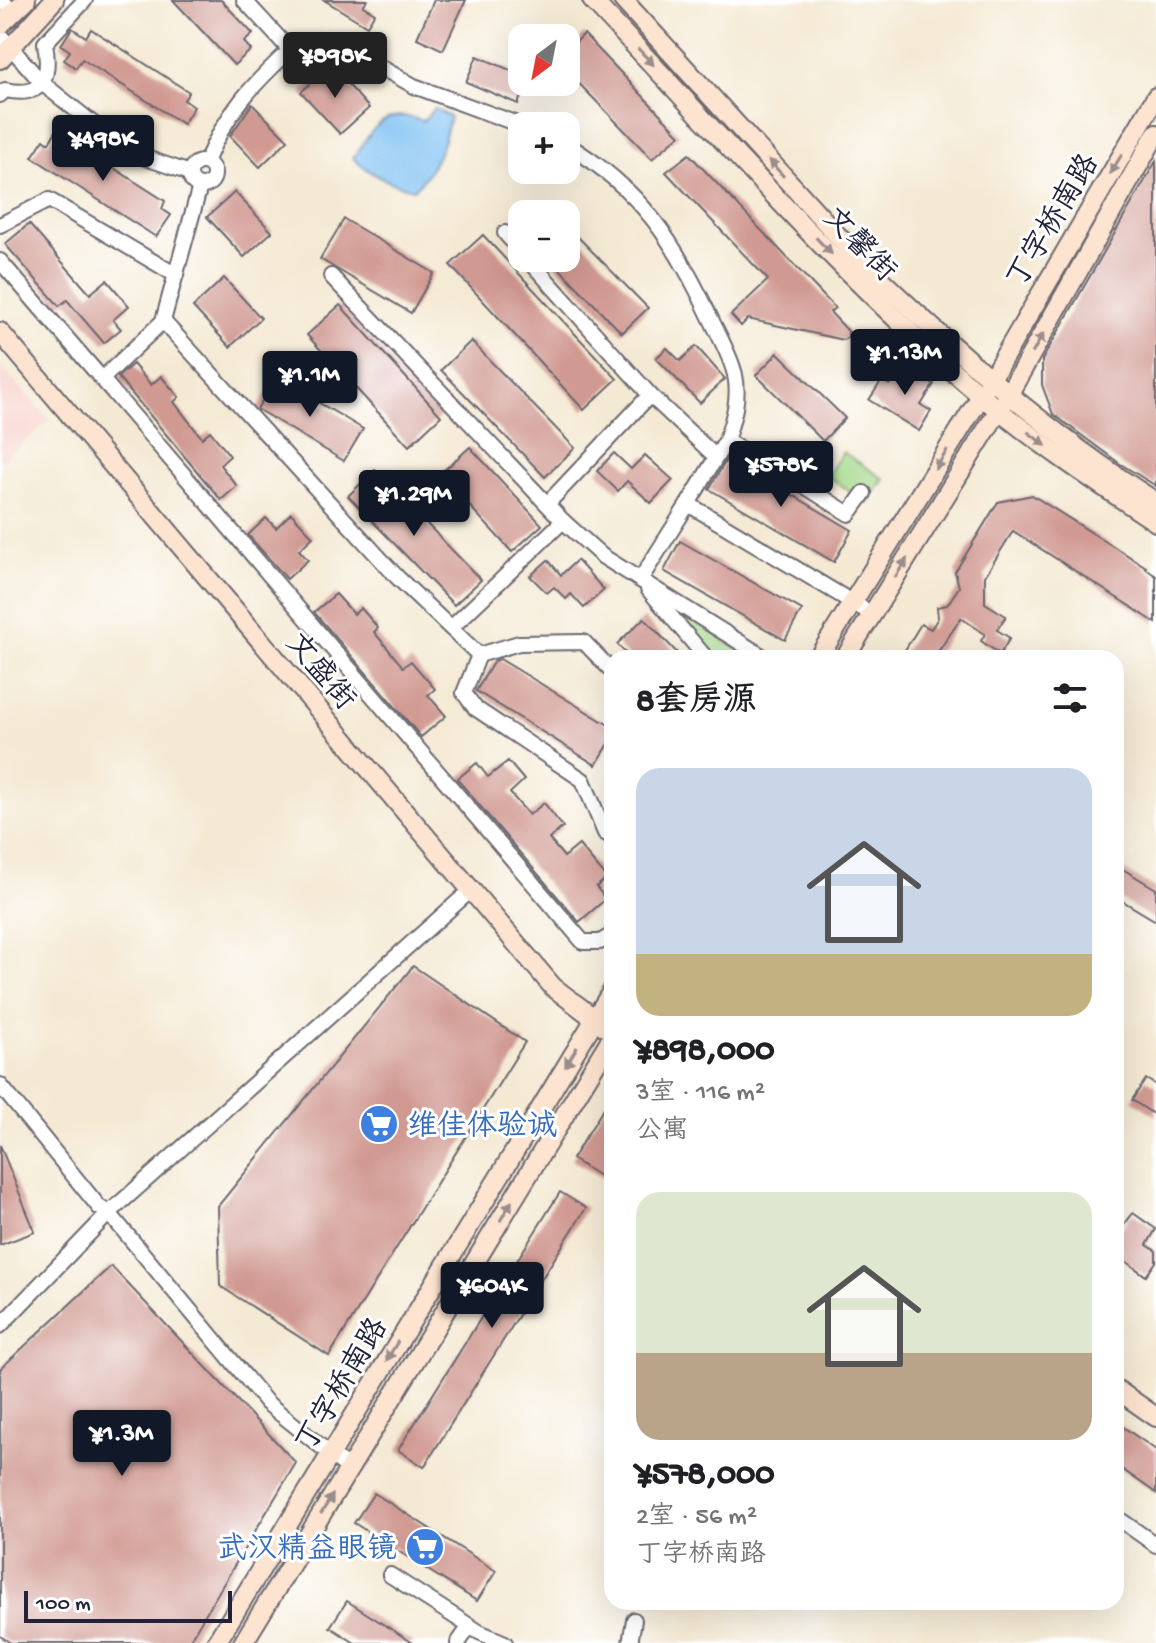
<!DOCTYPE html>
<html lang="zh">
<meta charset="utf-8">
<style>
body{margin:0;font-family:"Gochi Hand","LXGW WenKai TC",sans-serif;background:#f2f2f2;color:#202124;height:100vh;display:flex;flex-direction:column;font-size:30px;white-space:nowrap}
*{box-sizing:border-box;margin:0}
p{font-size:26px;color:#757577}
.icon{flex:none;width:44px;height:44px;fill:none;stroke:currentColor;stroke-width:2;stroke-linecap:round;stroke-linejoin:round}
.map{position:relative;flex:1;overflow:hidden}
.panel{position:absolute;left:604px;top:650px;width:520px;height:960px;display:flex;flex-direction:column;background:#fff;border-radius:24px;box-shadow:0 8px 32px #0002}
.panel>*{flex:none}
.needle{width:52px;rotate:212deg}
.fabs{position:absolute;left:508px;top:24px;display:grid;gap:16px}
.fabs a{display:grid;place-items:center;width:72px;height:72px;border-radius:16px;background:#fff;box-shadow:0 8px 32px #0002;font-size:40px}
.scale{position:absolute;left:24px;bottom:20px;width:208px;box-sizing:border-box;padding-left:8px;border:4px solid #22223b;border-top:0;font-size:22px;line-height:28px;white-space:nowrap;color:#22223b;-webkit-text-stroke:6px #fff;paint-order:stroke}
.price{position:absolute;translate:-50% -68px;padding:0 18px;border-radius:8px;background:#111827;color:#fff;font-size:26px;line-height:52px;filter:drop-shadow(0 2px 4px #0008)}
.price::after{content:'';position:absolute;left:50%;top:48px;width:24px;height:18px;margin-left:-12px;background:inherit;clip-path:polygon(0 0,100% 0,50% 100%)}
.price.current{background:#222;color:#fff}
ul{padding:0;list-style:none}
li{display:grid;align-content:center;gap:16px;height:424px;padding:0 32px}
li span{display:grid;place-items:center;height:248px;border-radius:24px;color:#555}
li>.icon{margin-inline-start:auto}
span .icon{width:144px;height:144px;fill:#fffc;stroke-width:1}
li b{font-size:34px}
h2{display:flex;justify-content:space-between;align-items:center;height:96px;padding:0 32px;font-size:34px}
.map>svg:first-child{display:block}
.built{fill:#f7d0ca}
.green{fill:#a4d888;stroke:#637d62;stroke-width:2}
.water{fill:#7cbff2;stroke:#4f7096;stroke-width:2}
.building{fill:#d09991}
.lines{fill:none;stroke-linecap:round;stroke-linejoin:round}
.street-casing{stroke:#6c6870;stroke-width:18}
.secondary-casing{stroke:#6c6870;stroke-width:22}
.street{stroke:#fff;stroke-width:14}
.secondary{stroke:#fde4d0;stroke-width:18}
.oneway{fill:#9a8d8d}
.labels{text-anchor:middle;stroke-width:6;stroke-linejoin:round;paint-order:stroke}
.street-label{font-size:30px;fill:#22223b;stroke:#fff}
.shop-label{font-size:30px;fill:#366cbe;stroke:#fff;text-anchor:start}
</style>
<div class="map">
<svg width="1156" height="1643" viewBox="0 0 1156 1643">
<rect width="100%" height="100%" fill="#fff"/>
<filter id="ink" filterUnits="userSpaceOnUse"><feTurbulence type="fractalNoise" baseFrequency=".0125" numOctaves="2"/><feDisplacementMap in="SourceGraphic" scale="16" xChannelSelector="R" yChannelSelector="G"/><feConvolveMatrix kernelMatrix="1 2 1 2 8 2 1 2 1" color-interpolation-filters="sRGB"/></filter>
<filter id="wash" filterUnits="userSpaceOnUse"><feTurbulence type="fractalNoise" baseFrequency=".006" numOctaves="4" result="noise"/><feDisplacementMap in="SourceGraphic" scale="32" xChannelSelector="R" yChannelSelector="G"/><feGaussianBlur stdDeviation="1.8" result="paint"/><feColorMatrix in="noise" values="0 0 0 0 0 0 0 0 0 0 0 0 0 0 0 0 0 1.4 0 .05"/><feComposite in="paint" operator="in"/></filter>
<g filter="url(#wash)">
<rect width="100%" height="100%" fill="#f4e9d3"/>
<!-- built -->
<polygon class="built" points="0,366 50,420 0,462"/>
<!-- green -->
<g class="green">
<polygon points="843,452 884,479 868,503 827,476"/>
<polygon points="666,604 752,658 713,658"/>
</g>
<!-- water -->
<path class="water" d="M434 108 450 117C444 144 435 170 414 189 391 184 370 175 353 158 374 128 383 106 423 121Z"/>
<g id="blocks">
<!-- building -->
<g class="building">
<polygon points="173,0 221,0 253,34 244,42 251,50 234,65"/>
<polygon points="324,0 367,0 363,6 375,13 367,26"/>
<polygon points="434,0 466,0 443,50 417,38"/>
<polygon points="72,28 86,37 91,29 189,92 184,100 194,107 183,124 82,59 76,68 64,60 70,51 61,45"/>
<polygon points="584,34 680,135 652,159 566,70 566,52"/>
<polygon points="477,56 522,75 522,82 527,82 518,104 466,82"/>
<polygon points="331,65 369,108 340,134 301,92"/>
<polygon points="252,104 288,140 260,167 230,136"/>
<polygon points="56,131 165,201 162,209 171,215 156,237 32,157 44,139 49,143"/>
<polygon points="689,154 835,308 830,312 848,331 848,337 843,340 748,319 741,326 731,315 768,280 666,172"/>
<polygon points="1156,161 1156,486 1119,463 1053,414 1042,385 1042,360"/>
<polygon points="235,192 272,232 244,257 207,217"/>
<polygon points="344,219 434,273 411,313 320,259"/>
<polygon points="29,224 90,294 107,280 129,306 113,320 121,329 104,343 67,300 59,306 5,244"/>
<polygon points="483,235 617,379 584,410 450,265"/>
<polygon points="577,236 648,308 622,333 549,258 566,258 566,247"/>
<polygon points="224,278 261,318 230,347 193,307"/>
<polygon points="340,305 441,416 409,446 307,335"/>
<polygon points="471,341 575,448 545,477 441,370"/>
<polygon points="696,346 725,379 700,403 656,358 667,348 680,361"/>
<polygon points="778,353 845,418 823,441 756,375"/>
<polygon points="133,364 151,385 161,376 179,397 174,402 202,438 210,431 230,456 220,465 237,486 221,500 118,377"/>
<polygon points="902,365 934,384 921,405 931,411 919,431 869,400 882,380 890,385"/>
<polygon points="276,377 363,429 344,461 257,409"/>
<polygon points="470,447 542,525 512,552 440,474"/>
<polygon points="614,453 631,469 645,455 673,480 651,503 627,481 618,491 597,471"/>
<polygon points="728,457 852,530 834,562 709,489"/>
<polygon points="375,470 481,580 454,605 348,496"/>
<polygon points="1032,495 1146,567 1145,568 1156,576 1156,623 1013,531 985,576 985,603 1006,616 997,630 1010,638 1000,654 981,641 985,634 961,618 934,658 900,658 921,624 931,629 938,618 937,607 947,605 959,587 955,572 998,502"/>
<polygon points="291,513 313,537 299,550 308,560 287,579 248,535 266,518 276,528"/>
<polygon points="680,541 802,610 785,640 664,571"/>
<polygon points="548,560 561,575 577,560 604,590 584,608 571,594 566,599 554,587 547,593 530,576"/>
<polygon points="336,594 354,614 361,608 378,628 374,632 403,667 411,661 435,689 428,695 446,716 421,737 314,612"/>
<polygon points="644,618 682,658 630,658 617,644"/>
<polygon points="500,659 612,727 612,739 596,765 476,691 494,661"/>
<polygon points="508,761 524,780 510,793 529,815 544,803 563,827 549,839 564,857 579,845 607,878 596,887 606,899 579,922 457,779 477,763 488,777"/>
<polygon points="1116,865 1156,889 1156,921 1116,897"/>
<polygon points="413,966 525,1042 329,1356 220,1286 218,1206"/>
<polygon points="1146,1079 1156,1085 1156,1116 1132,1100"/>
<polygon points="612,1095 612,1184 572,1159"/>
<polygon points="0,1145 35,1232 0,1245"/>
<polygon points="560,1192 586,1208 424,1467 398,1450"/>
<polygon points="1133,1213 1156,1229 1147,1245 1156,1251 1156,1262 1146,1276 1116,1254 1116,1224 1122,1228"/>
<polygon points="111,1266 296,1463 188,1643 11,1643 0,1636 0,1369"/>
<polygon points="1116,1422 1156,1450 1156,1493 1116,1465"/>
<polygon points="374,1493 496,1571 477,1601 354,1523"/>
<polygon points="347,1601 413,1643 355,1643 330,1627"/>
</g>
</g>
</g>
<g filter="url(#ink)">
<use href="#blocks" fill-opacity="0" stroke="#6c6870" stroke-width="2"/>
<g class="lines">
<!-- street casing -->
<g class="street-casing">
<g id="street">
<polyline points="0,0 15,12"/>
<polyline points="244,0 290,50 336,49 366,59 414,86 523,126"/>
<polyline points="0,35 42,83 125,149 137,155 190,173"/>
<path d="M0 95 5 90C44 98 51 78 45 43L85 0"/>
<path d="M566 144C641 189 675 242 711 319 719 336 731 357 735 375 740 398 733 419 726 441"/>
<circle cx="202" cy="174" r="12"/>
<path d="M206 162C226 113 252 85 290 50"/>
<polyline points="0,225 49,200 176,275"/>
<polyline points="505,233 522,252"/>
<polyline points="527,258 650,395"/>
<polyline points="0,261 102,379"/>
<polyline points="331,276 563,521 602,556 765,658"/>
<polyline points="163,321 200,186"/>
<polyline points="547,504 650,395 716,457"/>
<polyline points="688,504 726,441 787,475 849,514 864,493"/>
<polyline points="640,580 688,504 872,614"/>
<polyline points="648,589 706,658"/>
<polyline points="451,628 563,521"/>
<polyline points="479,655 519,643 584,642 612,671"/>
<polyline points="612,837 605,833 583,780 475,708 464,693 479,655 397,577 163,321 102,379 583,942 600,942 612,935"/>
<polyline points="0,1085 99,1207 109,1213 267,1403 349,1469"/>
<polyline points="0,1326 109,1213 471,890"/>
<polyline points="1116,1517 1156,1545"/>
<polyline points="390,1575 479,1632 505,1643"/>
<polyline points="458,1643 470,1626"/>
<polyline points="630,1643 634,1620"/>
</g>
</g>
<!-- secondary casing -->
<g class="secondary-casing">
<g id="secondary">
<path d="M592 0C718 133 839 274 979 394 1034 441 1096 482 1156 522"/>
<path d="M623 0 858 258C952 349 1046 432 1156 502"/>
<polyline points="0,25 26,0"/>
<polyline points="0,59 54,0"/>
<polyline points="0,332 553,987 612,1032"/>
<polyline points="818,658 981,396 1156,97"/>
<polyline points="845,658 1008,395 1156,134"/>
<polyline points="1116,1389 1156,1417"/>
<polyline points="216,1643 612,991"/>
<polyline points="243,1643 612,1037"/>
</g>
</g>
<!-- street -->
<use href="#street" class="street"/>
<!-- secondary -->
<use href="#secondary" class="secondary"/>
</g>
<!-- one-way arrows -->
<defs><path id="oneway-solid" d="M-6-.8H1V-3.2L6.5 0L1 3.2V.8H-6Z" transform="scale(2)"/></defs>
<g class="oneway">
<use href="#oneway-solid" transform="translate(646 57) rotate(47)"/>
<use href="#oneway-solid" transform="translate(1116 164) rotate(121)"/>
<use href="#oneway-solid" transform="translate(776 168) rotate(-132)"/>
<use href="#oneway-solid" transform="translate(824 246) rotate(46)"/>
<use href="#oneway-solid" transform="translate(1038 343) rotate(-61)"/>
<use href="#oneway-solid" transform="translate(1037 439) rotate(37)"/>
<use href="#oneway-solid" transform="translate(941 460) rotate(122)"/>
<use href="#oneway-solid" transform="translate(901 568) rotate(-58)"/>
<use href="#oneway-solid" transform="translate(571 1057) rotate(121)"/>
<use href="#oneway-solid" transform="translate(506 1211) rotate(-59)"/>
<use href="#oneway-solid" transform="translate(392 1351) rotate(121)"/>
<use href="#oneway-solid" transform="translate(327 1504) rotate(-59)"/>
</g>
</g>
<!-- icons -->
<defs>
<g id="supermarket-disc" transform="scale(2)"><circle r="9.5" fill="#3f7fe0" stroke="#fff"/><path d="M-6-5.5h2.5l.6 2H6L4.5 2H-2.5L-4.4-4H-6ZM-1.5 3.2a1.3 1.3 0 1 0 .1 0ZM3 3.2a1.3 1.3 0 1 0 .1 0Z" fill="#fff"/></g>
</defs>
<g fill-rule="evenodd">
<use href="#supermarket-disc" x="379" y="1124"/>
<use href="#supermarket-disc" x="425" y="1547"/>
</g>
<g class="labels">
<!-- street labels -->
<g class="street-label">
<text transform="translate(1051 220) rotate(-59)" y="10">丁字桥南路</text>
<text transform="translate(861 243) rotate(46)" y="10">文馨街</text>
<text transform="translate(322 670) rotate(50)" y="10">文盛街</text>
<text transform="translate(340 1384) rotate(-59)" y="10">丁字桥南路</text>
</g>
<!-- shop labels -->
<g class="shop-label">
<text x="407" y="1134">维佳体验诚</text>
<text x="397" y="1557" text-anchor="end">武汉精益眼镜</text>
</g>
</g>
</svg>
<div class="fabs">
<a><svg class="needle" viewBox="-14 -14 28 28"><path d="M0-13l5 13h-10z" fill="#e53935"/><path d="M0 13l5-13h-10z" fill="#757577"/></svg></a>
<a>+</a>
<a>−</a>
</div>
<div class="scale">100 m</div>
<b class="price current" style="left:335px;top:100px">¥898K</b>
<b class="price" style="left:103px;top:183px">¥498K</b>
<b class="price" style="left:905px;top:397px">¥1.13M</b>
<b class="price" style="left:310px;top:419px">¥1.1M</b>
<b class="price" style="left:781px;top:509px">¥578K</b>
<b class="price" style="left:414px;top:538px">¥1.29M</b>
<b class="price" style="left:492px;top:1330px">¥604K</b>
<b class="price" style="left:122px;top:1478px">¥1.3M</b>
<section class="panel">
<h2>8套房源<svg class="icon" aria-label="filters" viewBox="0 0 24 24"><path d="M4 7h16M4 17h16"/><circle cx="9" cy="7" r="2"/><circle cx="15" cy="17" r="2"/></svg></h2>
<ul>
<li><span style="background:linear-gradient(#c9d6e8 75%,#c2b280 0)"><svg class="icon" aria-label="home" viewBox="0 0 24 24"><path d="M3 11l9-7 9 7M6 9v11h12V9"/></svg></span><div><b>¥898,000</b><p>3室 · 116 m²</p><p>公寓</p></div></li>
<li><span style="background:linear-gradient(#dfe7d0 65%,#b9a48a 0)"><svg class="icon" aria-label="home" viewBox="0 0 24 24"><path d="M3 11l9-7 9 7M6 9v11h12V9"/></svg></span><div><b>¥578,000</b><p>2室 · 56 m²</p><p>丁字桥南路</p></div></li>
</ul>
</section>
</div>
